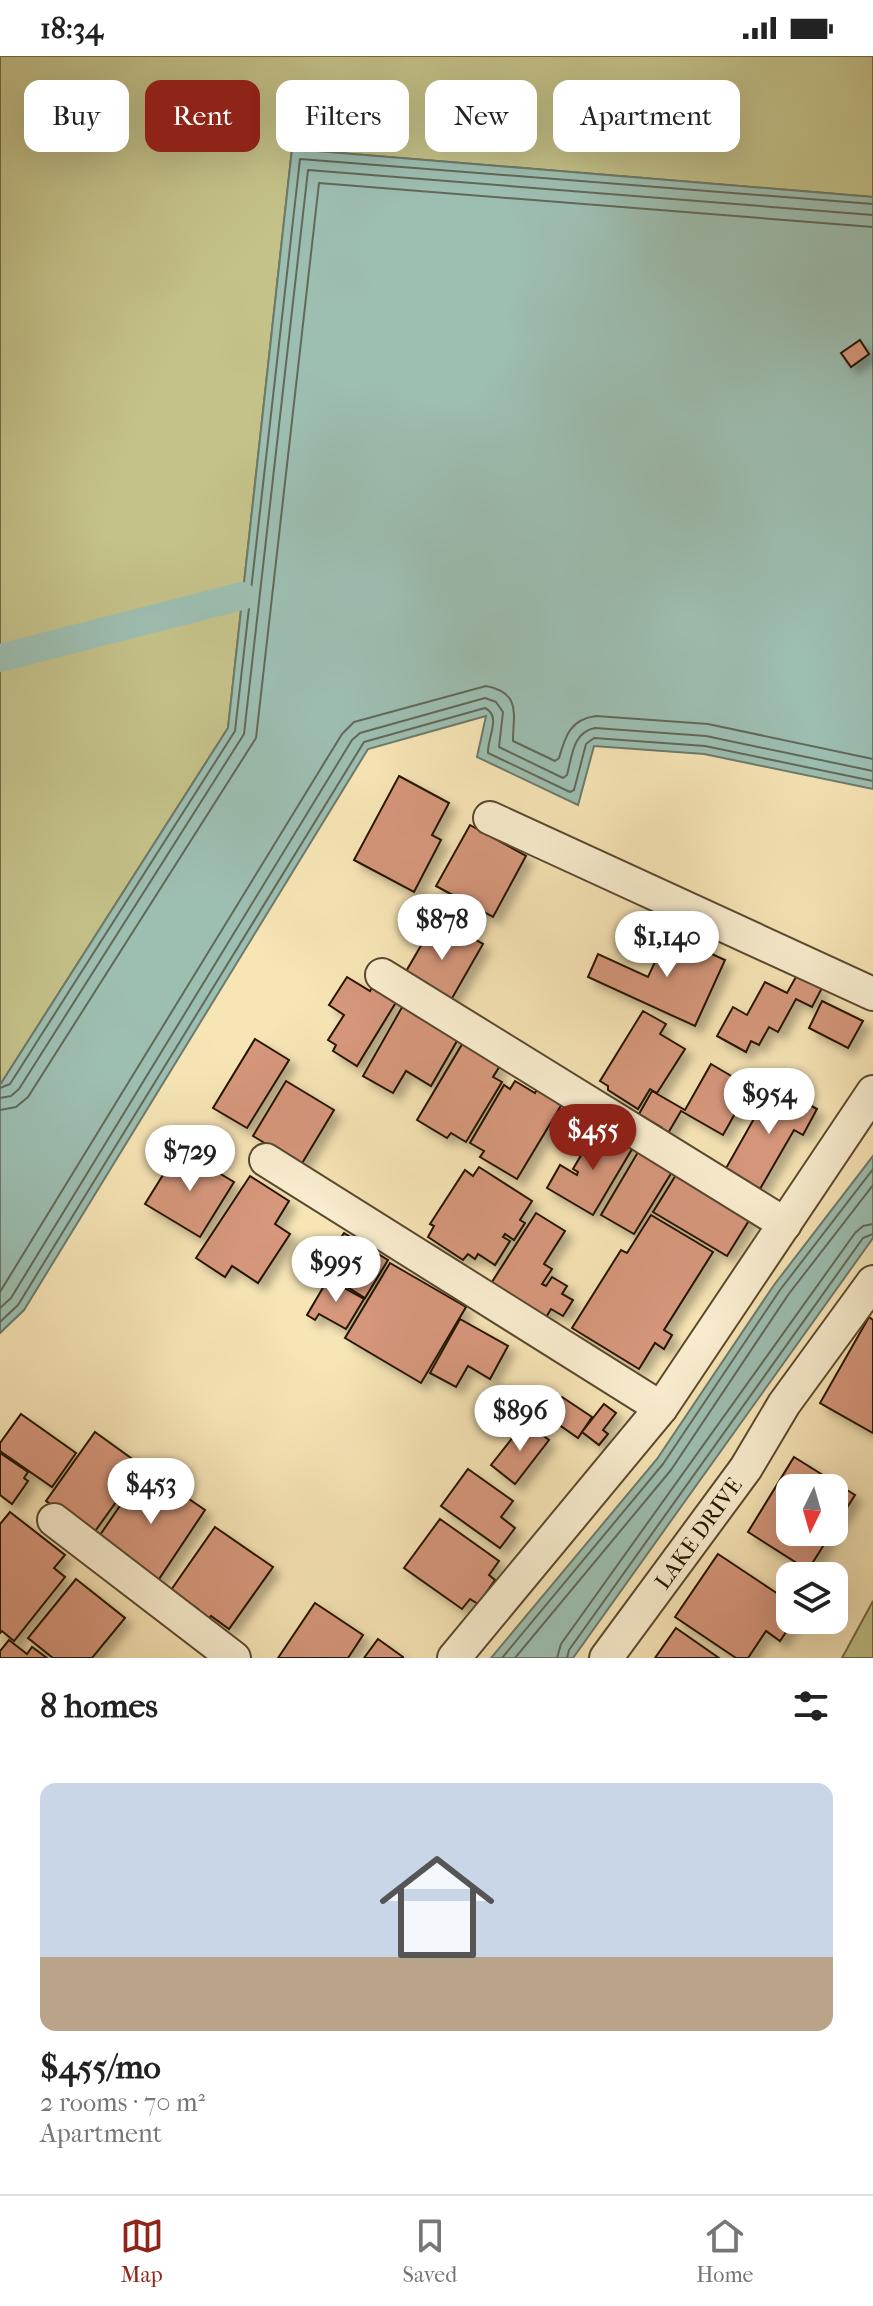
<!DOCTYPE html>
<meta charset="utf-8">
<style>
body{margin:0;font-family:"IM FELL French Canon",serif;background:#f2f2f2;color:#222;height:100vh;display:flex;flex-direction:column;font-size:30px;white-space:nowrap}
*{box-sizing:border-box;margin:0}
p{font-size:26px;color:#767676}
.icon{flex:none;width:44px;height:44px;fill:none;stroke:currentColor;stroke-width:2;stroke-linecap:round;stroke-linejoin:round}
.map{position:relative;height:1602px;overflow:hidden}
.panel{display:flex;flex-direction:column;background:#fff;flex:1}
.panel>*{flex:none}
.banner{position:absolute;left:24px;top:24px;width:826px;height:72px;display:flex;gap:16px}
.needle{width:52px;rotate:185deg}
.fabs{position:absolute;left:776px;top:1418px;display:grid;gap:16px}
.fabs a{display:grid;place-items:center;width:72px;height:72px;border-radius:16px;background:#fff;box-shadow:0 8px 32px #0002;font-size:40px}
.price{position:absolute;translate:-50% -68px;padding:0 18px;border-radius:28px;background:#fff;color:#222;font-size:26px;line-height:52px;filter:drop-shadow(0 2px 4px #0008)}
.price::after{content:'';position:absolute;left:50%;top:48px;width:24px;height:18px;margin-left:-12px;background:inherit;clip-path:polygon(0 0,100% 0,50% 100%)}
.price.current{background:#8f2418;color:#fff}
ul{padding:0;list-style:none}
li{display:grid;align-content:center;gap:16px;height:424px;padding:0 40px}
li span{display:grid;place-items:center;height:248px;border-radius:16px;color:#555}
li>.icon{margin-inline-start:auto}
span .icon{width:144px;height:144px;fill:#fffc;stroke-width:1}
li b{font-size:34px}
h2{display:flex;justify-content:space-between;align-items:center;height:96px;padding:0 40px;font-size:34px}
.pill{padding:0 28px;border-radius:16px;background:#fff;box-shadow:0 8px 32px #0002;font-size:28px;line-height:72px}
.pill.current{background:#8f2418;color:#fff}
.status{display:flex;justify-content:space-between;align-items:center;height:56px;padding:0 40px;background:#fff;direction:ltr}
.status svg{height:22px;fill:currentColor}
.tab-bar{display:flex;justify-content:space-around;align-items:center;height:112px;border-top:2px solid #e0e0e0;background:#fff;font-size:22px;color:#767676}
.tab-bar a{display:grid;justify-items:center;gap:4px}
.tab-bar .current{color:#8f2418}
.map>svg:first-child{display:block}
.green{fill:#c4c289;stroke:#746a44;stroke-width:2}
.water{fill:#9dbfb2;stroke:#6d7a6b;stroke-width:2}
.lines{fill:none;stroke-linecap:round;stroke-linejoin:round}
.shore{stroke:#616959;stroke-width:2}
.canal{stroke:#9dbfb2;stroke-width:28}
.building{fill:#d6977b;stroke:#251300;stroke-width:2;filter:url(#shadow)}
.minor-casing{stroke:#5a482e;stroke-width:36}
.minor{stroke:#faeed0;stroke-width:32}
.labels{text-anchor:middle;stroke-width:6;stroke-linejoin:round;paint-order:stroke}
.street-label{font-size:22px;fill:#251300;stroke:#faeed0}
</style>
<div class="status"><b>18:34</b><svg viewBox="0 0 49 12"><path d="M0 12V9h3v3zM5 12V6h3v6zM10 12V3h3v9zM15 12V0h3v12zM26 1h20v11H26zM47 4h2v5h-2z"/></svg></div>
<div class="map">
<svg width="873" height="1602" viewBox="0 0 873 1602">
<defs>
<filter id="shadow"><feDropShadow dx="7" dy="7" stdDeviation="4" flood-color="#0004"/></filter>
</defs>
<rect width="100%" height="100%" fill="#f7e5b6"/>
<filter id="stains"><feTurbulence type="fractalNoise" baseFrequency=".0025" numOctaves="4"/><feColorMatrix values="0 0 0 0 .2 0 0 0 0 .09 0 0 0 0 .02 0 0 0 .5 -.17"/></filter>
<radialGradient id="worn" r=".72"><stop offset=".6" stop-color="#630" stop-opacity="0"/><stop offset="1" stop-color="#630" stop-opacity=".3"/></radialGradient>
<!-- green -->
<g class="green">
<polygon points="0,0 873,0 873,141 292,93 228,672 0,1029"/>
<polygon points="873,1545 873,1602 842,1602"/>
</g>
<!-- water -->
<g class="water">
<polygon points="292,93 873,141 873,733 704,698 594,690 578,749 477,701 486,660 368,693 24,1254 0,1277 0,1029 228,672"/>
<polygon points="873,1100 873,1182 573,1602 491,1602 657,1403 774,1229"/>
</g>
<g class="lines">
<!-- shore -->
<g class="shore">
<polyline points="0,1032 10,1028 235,675 300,103 873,148"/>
<polyline points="0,1042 11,1040 19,1033 244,678 308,114 873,159"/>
<polyline points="0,1054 16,1051 28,1041 256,682 319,127 873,171"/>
<path d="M0 1236 342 678 354 666 486 630C522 637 513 659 513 685L555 705 559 702C565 681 570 663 596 660L708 668 873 703"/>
<path d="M0 1252 11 1242 352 684 360 677 485 642 496 646 503 656 499 691 563 722 567 719C572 700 573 676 595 672L706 680 873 715"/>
<path d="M0 1266 18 1249 364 686 485 652C502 660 487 682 488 697L570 736 574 734 586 688 594 682 705 690 873 725"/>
<polyline points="502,1602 663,1408 780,1234 873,1113"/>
<polyline points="515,1602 671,1414 788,1239 873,1129"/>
<polyline points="557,1602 561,1588 855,1177 863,1170 873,1168"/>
<polyline points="567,1602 569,1594 863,1182 873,1178"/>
</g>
<!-- canal -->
<polyline class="canal" points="0,602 242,540"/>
</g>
<!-- building -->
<g class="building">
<polygon points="860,284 869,298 851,311 841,297"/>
<polygon points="399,720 449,747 432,779 441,784 414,836 354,804"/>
<polygon points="470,769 526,800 493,861 436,830"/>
<polygon points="437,862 483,888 447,951 401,924"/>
<polygon points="668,878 725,904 695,970 588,921 598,898 648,921"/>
<polygon points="797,919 822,932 812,951 796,943 778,976 769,971 759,989 751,985 746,996 717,980 733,951 747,959 765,926 787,937"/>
<polygon points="347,921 370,935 374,928 398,943 357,1010 333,995 336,989 328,984 344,959 329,949"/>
<polygon points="822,945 863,965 848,992 809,972"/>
<polygon points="405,946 461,978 431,1030 406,1015 393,1037 363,1020"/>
<polygon points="643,955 666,968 660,978 685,993 657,1037 650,1033 638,1053 608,1034 608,1030 600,1025"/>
<polygon points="255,983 289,1004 247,1072 213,1052"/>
<polygon points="464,985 501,1008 493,1021 502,1026 466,1086 451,1077 447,1082 417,1064"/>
<polygon points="711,1008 750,1031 723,1079 681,1055 664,1084 656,1079 661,1071 639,1058 652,1035 685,1054"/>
<polygon points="286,1025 334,1054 301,1109 253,1080"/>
<polygon points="515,1025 535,1037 537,1033 562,1048 517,1123 480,1101 484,1095 470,1087 504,1029 510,1033"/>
<polygon points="773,1029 817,1053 803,1079 794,1074 760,1133 725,1114"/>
<polygon points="605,1071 635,1088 593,1159 547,1132 560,1109 577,1119 578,1116 573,1113 587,1089 593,1092"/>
<polygon points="641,1091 675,1111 634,1178 601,1159"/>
<polygon points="179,1093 234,1126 200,1181 145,1148"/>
<polygon points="479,1111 532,1145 520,1164 525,1167 514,1184 505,1178 503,1181 510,1185 495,1209 478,1198 475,1203 468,1198 463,1204 428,1181 434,1170 430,1168 465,1114 473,1120"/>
<polygon points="679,1114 753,1158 727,1200 653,1156"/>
<polygon points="250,1120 289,1145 275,1168 290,1178 258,1227 232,1210 225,1221 196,1202"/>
<polygon points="536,1157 565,1175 544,1208 552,1213 542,1228 546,1230 552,1221 567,1230 562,1238 573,1244 563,1260 551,1253 545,1263 490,1229"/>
<polygon points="651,1159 713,1196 664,1274 672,1279 664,1293 655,1287 639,1313 572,1272 621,1194 627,1197"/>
<polygon points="344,1177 388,1204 365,1242 331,1221 341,1204 332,1195"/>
<polygon points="390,1207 466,1251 421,1327 345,1282"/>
<polygon points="328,1223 364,1243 346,1273 319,1258 315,1264 307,1259"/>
<polygon points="869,1261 873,1264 873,1377 820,1347"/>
<polygon points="460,1263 508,1290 490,1323 468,1310 456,1331 430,1317"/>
<polygon points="562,1341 592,1361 578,1382 548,1361"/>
<polygon points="604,1348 616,1357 603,1374 608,1378 599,1389 582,1376"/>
<polygon points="21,1358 76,1397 52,1431 0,1395 0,1387"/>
<polygon points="525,1366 549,1384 515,1428 491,1409"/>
<polygon points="95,1376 142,1410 93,1478 46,1445"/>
<polygon points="0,1397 28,1416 24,1422 28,1425 12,1448 0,1439"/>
<polygon points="794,1401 855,1439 834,1472 834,1432 790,1432 790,1476 832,1476 808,1514 748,1476"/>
<polygon points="145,1413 205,1454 157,1526 96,1485"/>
<polygon points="468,1413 513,1445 501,1461 515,1472 500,1492 441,1450"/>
<polygon points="10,1456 65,1499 54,1512 65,1521 14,1585 2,1575 0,1577 0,1468"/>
<polygon points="440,1463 499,1505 489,1519 495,1524 478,1548 470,1543 462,1553 404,1512"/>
<polygon points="215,1471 273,1511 229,1573 211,1560 201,1574 189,1566 198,1553 171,1534"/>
<polygon points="718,1498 790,1546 790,1564 794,1564 780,1585 766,1575 748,1602 736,1602 675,1561"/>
<polygon points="76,1523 125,1562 92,1602 53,1602 28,1582"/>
<polygon points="315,1547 363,1579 348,1602 278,1602"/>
<polygon points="676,1572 719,1602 655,1602"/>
<polygon points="378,1583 403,1601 403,1602 364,1602"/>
<polygon points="9,1584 27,1598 32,1591 47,1602 0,1602 0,1595"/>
</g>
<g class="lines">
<!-- minor casing -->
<g class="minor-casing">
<g id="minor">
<polyline points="490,762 873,938"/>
<polyline points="382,919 785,1168"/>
<polyline points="266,1104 661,1352"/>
<polyline points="54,1464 234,1602"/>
<polyline points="454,1602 661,1352 873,1036"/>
<polyline points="606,1602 746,1412 784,1348 873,1226"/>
</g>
</g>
<!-- minor -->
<use href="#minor" class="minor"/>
</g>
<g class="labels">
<!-- street labels -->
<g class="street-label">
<text transform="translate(698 1477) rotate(-54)" y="8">LAKE DRIVE</text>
</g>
</g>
<rect width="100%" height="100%" filter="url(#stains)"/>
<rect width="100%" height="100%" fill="url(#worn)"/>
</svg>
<div class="fabs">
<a><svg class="needle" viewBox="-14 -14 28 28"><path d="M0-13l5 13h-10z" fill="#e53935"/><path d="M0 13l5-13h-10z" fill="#767676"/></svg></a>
<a><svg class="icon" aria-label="layers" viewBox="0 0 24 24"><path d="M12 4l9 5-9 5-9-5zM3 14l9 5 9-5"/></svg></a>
</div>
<b class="price" style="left:442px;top:906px">$878</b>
<b class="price" style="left:667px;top:923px">$1,140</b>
<b class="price" style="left:769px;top:1080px">$954</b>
<b class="price current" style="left:593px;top:1116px">$455</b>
<b class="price" style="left:190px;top:1137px">$729</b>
<b class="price" style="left:336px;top:1248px">$995</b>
<b class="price" style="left:520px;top:1397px">$896</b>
<b class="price" style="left:151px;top:1470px">$453</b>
<div class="banner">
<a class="pill">Buy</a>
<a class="pill current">Rent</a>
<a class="pill">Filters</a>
<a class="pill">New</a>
<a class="pill">Apartment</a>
</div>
</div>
<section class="panel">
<h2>8 homes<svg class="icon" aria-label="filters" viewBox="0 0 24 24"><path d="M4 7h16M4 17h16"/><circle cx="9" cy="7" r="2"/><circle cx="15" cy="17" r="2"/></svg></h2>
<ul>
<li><span style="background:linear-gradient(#c9d6e8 70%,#b9a48a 0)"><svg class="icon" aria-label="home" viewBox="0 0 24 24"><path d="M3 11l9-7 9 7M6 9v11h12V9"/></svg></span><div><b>$455/mo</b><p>2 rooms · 70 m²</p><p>Apartment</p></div></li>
</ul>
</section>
<nav class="tab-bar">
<a class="current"><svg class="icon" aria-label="map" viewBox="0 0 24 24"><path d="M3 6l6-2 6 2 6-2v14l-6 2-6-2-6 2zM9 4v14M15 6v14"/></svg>Map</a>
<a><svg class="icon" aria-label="saved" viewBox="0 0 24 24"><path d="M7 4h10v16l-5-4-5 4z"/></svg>Saved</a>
<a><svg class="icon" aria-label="home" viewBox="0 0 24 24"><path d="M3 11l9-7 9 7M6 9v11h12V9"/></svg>Home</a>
</nav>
